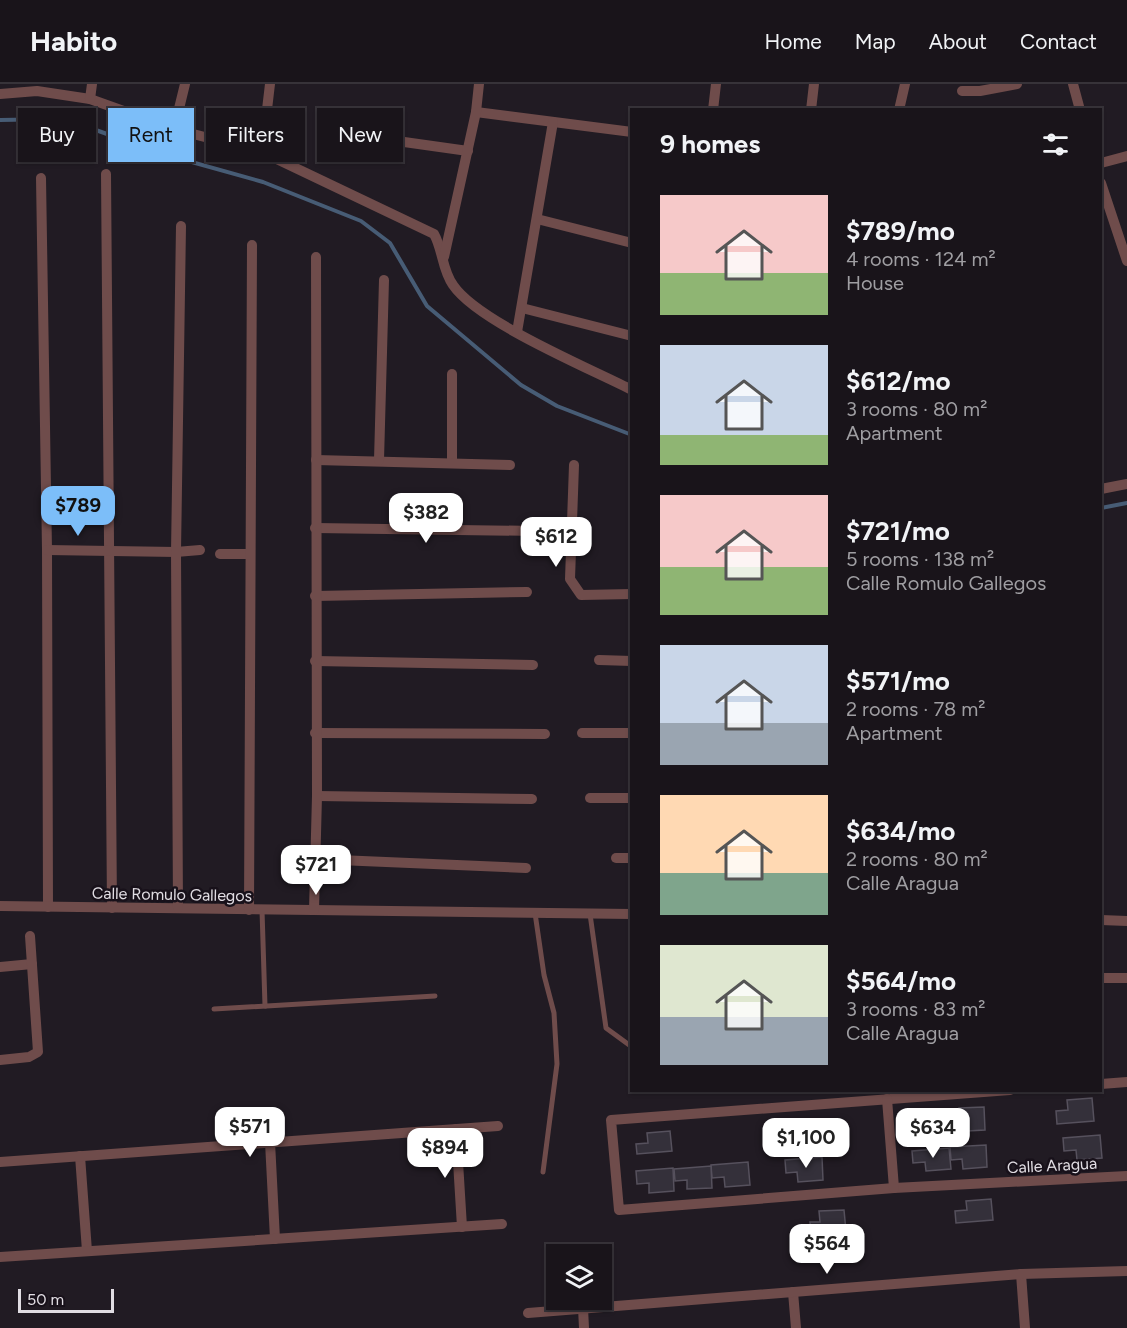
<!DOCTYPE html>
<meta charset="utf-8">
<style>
body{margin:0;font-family:Figtree,sans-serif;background:#221d23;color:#f1f3f6;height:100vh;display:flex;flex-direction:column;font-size:22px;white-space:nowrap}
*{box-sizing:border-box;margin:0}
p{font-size:20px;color:#9f9ea2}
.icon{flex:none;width:33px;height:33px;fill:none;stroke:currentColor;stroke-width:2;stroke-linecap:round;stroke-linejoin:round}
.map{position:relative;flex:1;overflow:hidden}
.sheet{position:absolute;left:630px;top:24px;width:472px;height:984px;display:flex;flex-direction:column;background:#19141a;border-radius:0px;box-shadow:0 2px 4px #0004,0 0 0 2px #373339}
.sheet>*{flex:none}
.hud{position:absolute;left:18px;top:24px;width:522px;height:54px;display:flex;gap:12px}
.tools{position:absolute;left:546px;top:1160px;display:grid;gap:12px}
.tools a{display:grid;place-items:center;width:66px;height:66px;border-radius:0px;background:#19141a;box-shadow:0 2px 4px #0004,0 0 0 2px #373339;font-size:30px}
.scale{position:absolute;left:18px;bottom:15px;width:96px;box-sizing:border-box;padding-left:6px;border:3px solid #e1dde3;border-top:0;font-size:16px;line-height:21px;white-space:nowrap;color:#e1dde3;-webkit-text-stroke:4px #18111a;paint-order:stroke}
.price{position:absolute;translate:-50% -51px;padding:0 14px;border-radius:12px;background:#fff;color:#222;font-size:20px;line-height:39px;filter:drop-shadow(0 2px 3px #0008)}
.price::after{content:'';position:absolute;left:50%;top:36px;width:18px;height:14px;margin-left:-9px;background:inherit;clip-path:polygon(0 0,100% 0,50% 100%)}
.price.on{background:#7cbef9;color:#111}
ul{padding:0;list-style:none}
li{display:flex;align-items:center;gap:18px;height:150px;padding:0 30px}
li span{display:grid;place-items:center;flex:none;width:168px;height:120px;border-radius:0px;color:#555}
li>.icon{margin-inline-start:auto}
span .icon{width:72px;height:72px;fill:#fffc;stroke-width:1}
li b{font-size:26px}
h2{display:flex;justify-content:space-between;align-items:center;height:72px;padding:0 30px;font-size:26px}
.tag{padding:0 21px;border-radius:0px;background:#19141a;box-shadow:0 2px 4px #0004,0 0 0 2px #373339;font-size:21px;line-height:54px}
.tag.on{background:#7cbef9;color:#111}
header{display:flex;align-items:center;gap:36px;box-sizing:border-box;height:84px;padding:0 30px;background:#19141a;border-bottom:2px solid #373339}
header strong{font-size:28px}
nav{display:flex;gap:33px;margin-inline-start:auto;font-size:21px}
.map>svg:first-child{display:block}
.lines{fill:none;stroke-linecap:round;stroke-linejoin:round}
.stream{stroke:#475c75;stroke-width:4}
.building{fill:#34303a;stroke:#56515d;stroke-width:1.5}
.service{stroke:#6f4c4b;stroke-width:5}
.minor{stroke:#6f4c4b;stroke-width:10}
.labels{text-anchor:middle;stroke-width:5;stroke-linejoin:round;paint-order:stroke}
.street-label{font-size:16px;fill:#e1dde3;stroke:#18111a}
</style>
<header>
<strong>Habito</strong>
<nav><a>Home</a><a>Map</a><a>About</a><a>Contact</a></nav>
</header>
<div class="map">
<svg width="1127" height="1244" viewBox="0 0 1127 1244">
<rect width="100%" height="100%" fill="#211b23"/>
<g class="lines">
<!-- stream -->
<g class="stream">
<polyline points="0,36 57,35 79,40 163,70 263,98 361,137 390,159 427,222 521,301 557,322 632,351"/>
<polyline points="1101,424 1127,419"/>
</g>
</g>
<!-- building -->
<g class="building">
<polygon points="1092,1014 1094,1037 1057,1040 1056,1027 1068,1026 1067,1016"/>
<polygon points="984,1023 985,1046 949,1048 948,1035 960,1034 959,1024"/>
<polygon points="946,1025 948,1048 911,1051 910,1038 922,1037 921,1027"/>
<polygon points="819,1035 820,1058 784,1061 783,1048 795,1047 794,1037"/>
<polygon points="670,1047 672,1067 637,1070 636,1060 648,1059 647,1049"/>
<polygon points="1100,1051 1102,1074 1077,1076 1076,1066 1064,1067 1063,1054"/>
<polygon points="986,1061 987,1083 963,1085 962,1075 951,1076 950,1063"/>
<polygon points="949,1064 951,1085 926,1087 925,1078 913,1079 912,1067"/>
<polygon points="822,1073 823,1096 798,1098 797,1088 786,1089 785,1076"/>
<polygon points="748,1078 750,1101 725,1103 724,1093 712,1094 711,1081"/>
<polygon points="711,1082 712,1104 687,1105 687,1096 675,1097 674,1085"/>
<polygon points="673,1084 674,1107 649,1109 649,1099 637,1100 636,1087"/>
<polygon points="991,1115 993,1136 956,1139 955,1127 967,1126 966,1117"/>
<polygon points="844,1126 846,1147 811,1150 810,1138 820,1138 819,1127"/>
</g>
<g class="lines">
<!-- service -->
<g class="service">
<polyline points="262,826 265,922"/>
<polyline points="535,829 544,891 554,929 557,980 543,1088"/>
<polyline points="590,830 606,944 632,963"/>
<polyline points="214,925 435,912"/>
</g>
<!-- minor -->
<g class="minor">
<polyline points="1073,0 1080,26"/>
<polyline points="962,7 980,7 1017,0"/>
<path d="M0 10 37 7 90 15 174 45 262 68 434 150C443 166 442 186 453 201 478 238 589 284 632 306"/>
<polyline points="90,15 92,0"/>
<polyline points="713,26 716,0"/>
<polyline points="811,26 814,0"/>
<polyline points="899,26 905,0"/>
<polyline points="476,28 632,48"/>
<polyline points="174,45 185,0"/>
<polyline points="397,57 468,67"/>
<polyline points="262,68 270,0"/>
<polyline points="1101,79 1127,72"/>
<polyline points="106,90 112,824"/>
<polyline points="41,94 47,466 48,823"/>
<polyline points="1101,99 1127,177"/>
<polyline points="537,135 632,159"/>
<polyline points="444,173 476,28 479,0"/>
<polyline points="522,224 632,252"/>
<polyline points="517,248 553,38"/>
<polyline points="452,290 452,378"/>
<polyline points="316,376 510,381"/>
<polyline points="379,376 384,196"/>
<polyline points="574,381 570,495 581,511 632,510"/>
<polyline points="1101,405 1127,400"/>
<polyline points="315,444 536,447"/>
<polyline points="47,466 176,468 200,466"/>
<polyline points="220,470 250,470"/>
<polyline points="315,512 527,508"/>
<polyline points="599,576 632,577"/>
<polyline points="315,577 533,581"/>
<polyline points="315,649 545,650"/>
<polyline points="582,649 632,649"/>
<polyline points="317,712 532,715"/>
<polyline points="590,714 632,714"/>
<polyline points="616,774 632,774"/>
<polyline points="315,775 526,784"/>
<polyline points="0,822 632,830"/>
<polyline points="178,824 176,468 181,142"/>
<polyline points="249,826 252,161"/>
<polyline points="314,826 317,712 316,173"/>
<polyline points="1101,836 1127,837"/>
<polyline points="0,883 32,880"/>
<polyline points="1101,894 1127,894"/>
<polyline points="0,976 29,973 38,968 30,852"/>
<polyline points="1101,1000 1127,998"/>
<polyline points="1010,1006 611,1036 619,1126 894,1104 1127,1092"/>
<polyline points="887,1015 894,1104"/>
<polyline points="456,1045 462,1143"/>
<polyline points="270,1058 275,1155"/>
<polyline points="80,1072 87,1167"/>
<polyline points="0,1078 498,1042"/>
<polyline points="0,1173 502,1140"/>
<polyline points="1021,1190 1025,1244"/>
<polyline points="793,1208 796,1244"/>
<polyline points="583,1224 584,1244"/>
<polyline points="528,1229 1021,1190 1127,1187"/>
</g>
</g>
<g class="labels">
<!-- street labels -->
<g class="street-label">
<text transform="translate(172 810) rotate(1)" y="6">Calle Romulo Gallegos</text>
<text transform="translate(1052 1081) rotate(-3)" y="6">Calle Aragua</text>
</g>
</g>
</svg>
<div class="tools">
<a><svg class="icon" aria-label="layers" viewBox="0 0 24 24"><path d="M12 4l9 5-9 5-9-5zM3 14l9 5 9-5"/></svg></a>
</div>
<div class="scale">50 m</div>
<b class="price on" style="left:78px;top:453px">$789</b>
<b class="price" style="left:426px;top:460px">$382</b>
<b class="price" style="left:556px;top:484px">$612</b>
<b class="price" style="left:316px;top:812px">$721</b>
<b class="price" style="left:250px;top:1074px">$571</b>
<b class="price" style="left:933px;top:1075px">$634</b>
<b class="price" style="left:806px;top:1085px">$1,100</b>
<b class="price" style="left:445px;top:1095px">$894</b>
<b class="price" style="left:827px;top:1191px">$564</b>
<div class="hud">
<a class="tag">Buy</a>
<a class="tag on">Rent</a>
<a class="tag">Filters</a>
<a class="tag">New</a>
</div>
<section class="sheet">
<h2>9 homes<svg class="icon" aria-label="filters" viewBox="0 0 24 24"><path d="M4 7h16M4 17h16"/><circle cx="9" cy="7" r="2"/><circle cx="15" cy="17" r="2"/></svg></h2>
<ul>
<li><span style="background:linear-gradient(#f6c9c9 65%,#8fb573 0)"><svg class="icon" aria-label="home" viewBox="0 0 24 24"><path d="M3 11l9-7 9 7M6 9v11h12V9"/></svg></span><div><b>$789/mo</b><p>4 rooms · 124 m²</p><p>House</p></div></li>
<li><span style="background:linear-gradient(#c9d6e8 75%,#8fb573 0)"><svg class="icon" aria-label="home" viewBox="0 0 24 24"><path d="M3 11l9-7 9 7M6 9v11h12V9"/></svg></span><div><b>$612/mo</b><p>3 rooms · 80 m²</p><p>Apartment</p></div></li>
<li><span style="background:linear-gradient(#f6c9c9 60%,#8fb573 0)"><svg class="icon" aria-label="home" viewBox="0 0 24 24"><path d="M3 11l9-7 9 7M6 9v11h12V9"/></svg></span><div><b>$721/mo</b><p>5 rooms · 138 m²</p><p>Calle Romulo Gallegos</p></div></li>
<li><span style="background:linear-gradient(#c9d6e8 65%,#9aa5b1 0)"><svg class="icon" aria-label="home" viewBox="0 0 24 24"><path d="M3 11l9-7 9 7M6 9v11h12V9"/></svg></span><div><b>$571/mo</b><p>2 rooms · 78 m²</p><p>Apartment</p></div></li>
<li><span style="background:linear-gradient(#ffd9b3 65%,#7fa58c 0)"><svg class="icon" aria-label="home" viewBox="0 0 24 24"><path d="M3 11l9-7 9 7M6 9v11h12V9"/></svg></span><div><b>$634/mo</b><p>2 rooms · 80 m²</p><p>Calle Aragua</p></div></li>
<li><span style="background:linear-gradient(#dfe7d0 60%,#9aa5b1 0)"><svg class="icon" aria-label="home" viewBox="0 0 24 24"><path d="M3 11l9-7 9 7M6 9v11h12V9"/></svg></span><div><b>$564/mo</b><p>3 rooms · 83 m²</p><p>Calle Aragua</p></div></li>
</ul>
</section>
</div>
